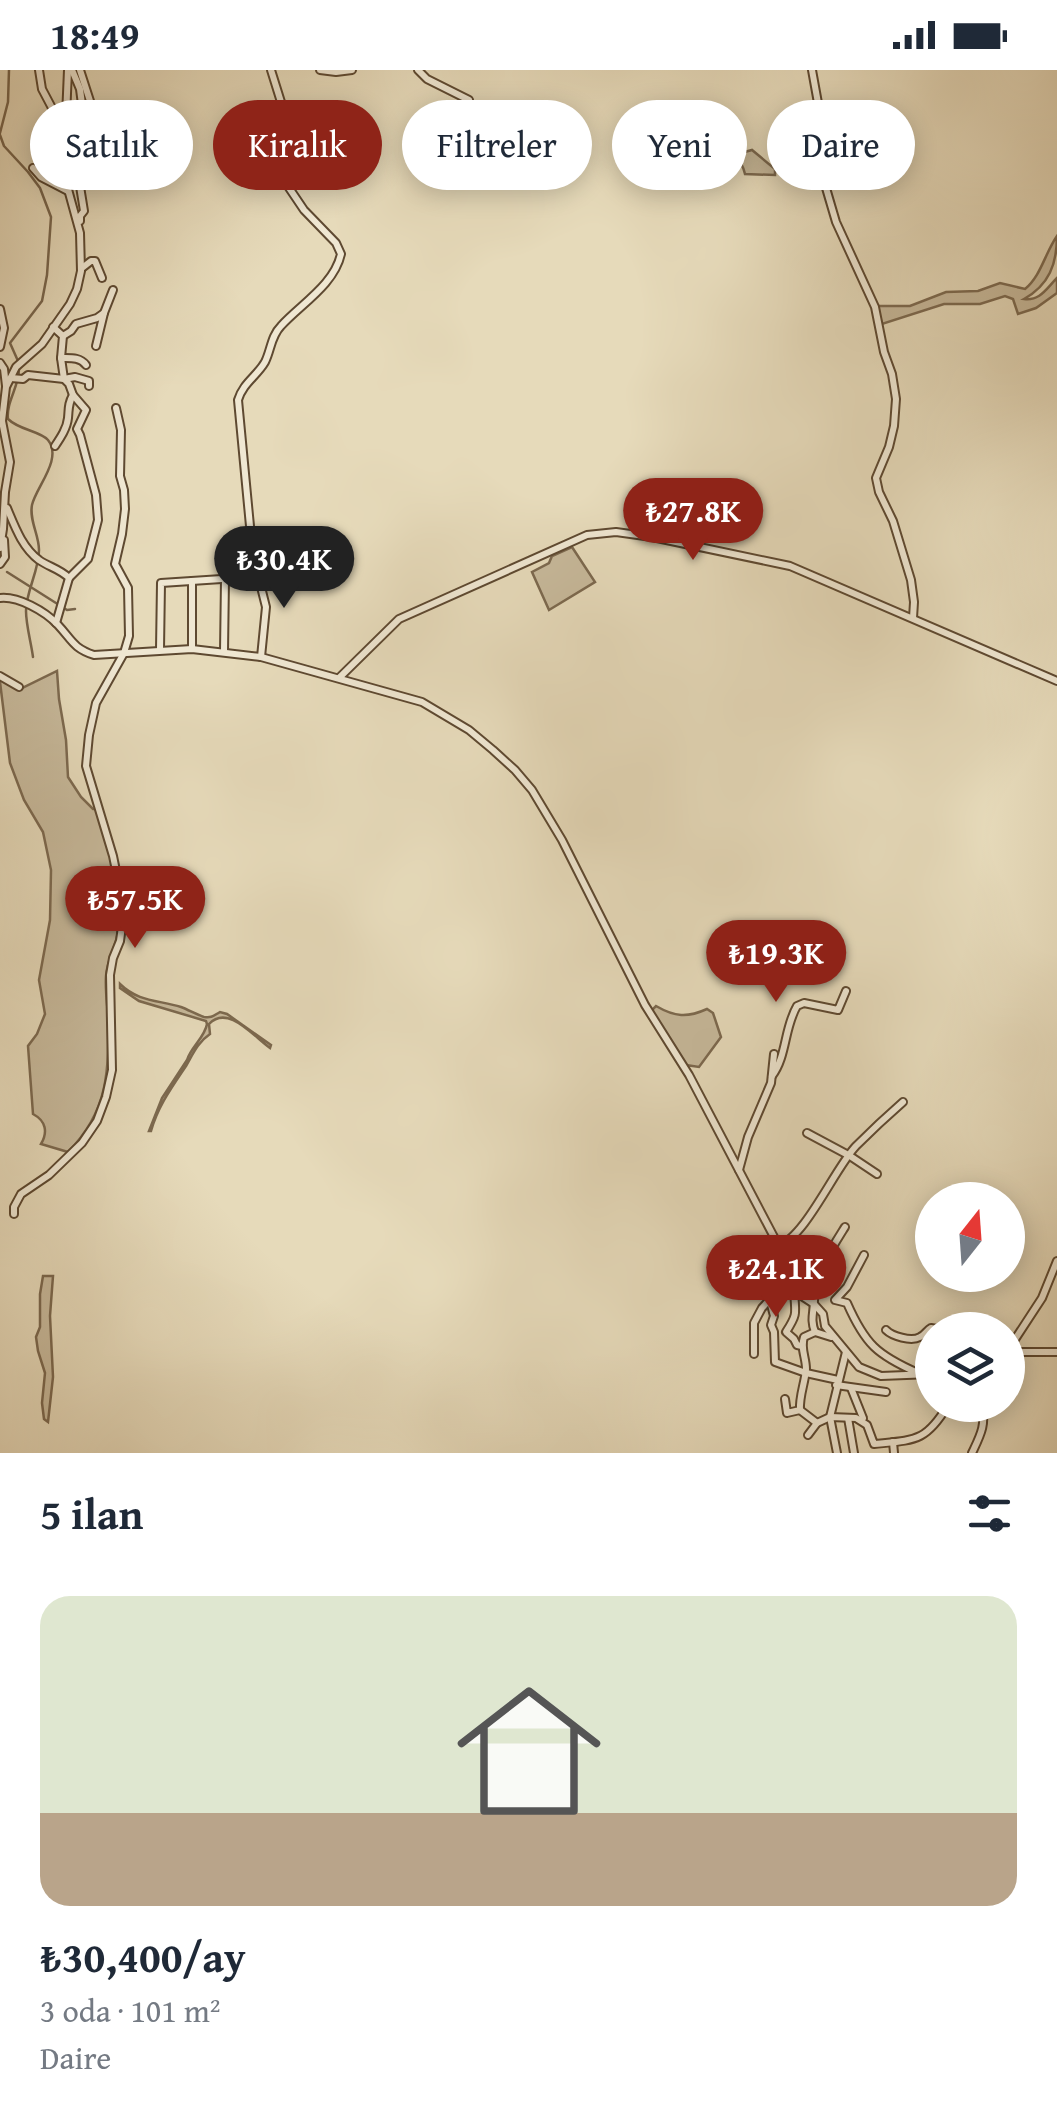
<!DOCTYPE html>
<html lang="tr">
<meta charset="utf-8">
<style>
body{margin:0;font-family:"Gentium Book Plus",serif;background:#f6f6f7;color:#1f2937;height:100vh;display:flex;flex-direction:column;font-size:38px;white-space:nowrap}
*{box-sizing:border-box;margin:0}
p{font-size:32px;color:#747a83}
.icon{flex:none;width:55px;height:55px;fill:none;stroke:currentColor;stroke-width:2;stroke-linecap:round;stroke-linejoin:round}
.map{position:relative;height:1383px;overflow:hidden}
.sheet{display:flex;flex-direction:column;background:#fff;flex:1}
.sheet>*{flex:none}
.hud{position:absolute;left:30px;top:30px;width:998px;height:90px;display:flex;gap:20px}
.needle{width:65px;rotate:17deg}
.tools{position:absolute;left:915px;top:1112px;display:grid;gap:20px}
.tools a{display:grid;place-items:center;width:110px;height:110px;border-radius:50%;background:#fff;box-shadow:0 5px 25px #0003;font-size:50px}
.price{position:absolute;translate:-50% -85px;padding:0 22px;border-radius:35px;background:#8f2418;color:#fff;font-size:32px;line-height:65px;filter:drop-shadow(0 2px 5px #0008)}
.price::after{content:'';position:absolute;left:50%;top:60px;width:30px;height:22px;margin-left:-15px;background:inherit;clip-path:polygon(0 0,100% 0,50% 100%)}
.price.active{background:#222;color:#fff}
ul{padding:0;list-style:none}
li{display:grid;align-content:center;gap:20px;height:530px;padding:0 40px}
li+li{border-top:2px solid #e0e1e3}
li span{display:grid;place-items:center;height:310px;border-radius:30px;color:#555}
li>.icon{margin-inline-start:auto}
span .icon{width:180px;height:180px;fill:#fffc;stroke-width:1}
li b{font-size:42px}
h2{display:flex;justify-content:space-between;align-items:center;height:120px;padding:0 40px;font-size:42px}
.pill{padding:0 35px;border-radius:45px;background:#fff;box-shadow:0 5px 25px #0003;font-size:35px;line-height:90px}
.pill.active{background:#8f2418;color:#fff}
.status{display:flex;justify-content:space-between;align-items:center;height:70px;padding:0 50px;background:#fff;direction:ltr}
.status svg{height:28px;fill:currentColor}
.map>svg:first-child{display:block}
.green{fill:#c7b99b;stroke:#7c694f;stroke-width:2.5}
.lines{fill:none;stroke-linecap:round;stroke-linejoin:round}
.stream{stroke:#78654c;stroke-width:2.5}
.minor-casing{stroke:#5e4931;stroke-width:10}
.minor{stroke:#efe7d2;stroke-width:6}
</style>
<div class="status"><b>18:49</b><svg viewBox="0 0 49 12"><path d="M0 12V9h3v3zM5 12V6h3v6zM10 12V3h3v9zM15 12V0h3v12zM26 1h20v11H26zM47 4h2v5h-2z"/></svg></div>
<div class="map">
<svg width="1057" height="1383" viewBox="0 0 1057 1383">
<rect width="100%" height="100%" fill="#e6daba"/>
<filter id="stains"><feTurbulence type="fractalNoise" baseFrequency=".002" numOctaves="4"/><feColorMatrix values="0 0 0 0 .2 0 0 0 0 .09 0 0 0 0 .02 0 0 0 .5 -.17"/></filter>
<radialGradient id="worn" r=".72"><stop offset=".6" stop-color="#630" stop-opacity="0"/><stop offset="1" stop-color="#630" stop-opacity=".3"/></radialGradient>
<!-- green -->
<g class="green">
<path d="M699 55C721 54 729 66 741 83L752 80 775 99V105L745 104C743 95 739 90 733 82 717 59 692 72 671 82L665 96C645 87 622 84 624 57 654 80 668 68 699 55Z"/>
<path d="M1057 166C1057 194 1049 215 1024 229 1040 231 1046 219 1057 208V223L1036 238 1018 244 1013 229 1005 226 980 234H944L882 254 877 236H910L946 222 978 221 1000 213 1025 219C1041 206 1045 183 1057 166Z"/>
<polygon points="572,477 595,512 549,540 532,502 549,493 552,486"/>
<path d="M57 601 59 629 66 670 68 707 81 727 93 739H96C108 777 124 820 118 861 116 877 107 890 106 906 105 919 107 932 108 945 109 1000 109 1041 68 1082L41 1074C48 1062 46 1051 33 1044L28 976 37 964 45 944 39 910 50 850 51 800 43 762 24 730 10 693 0 612V608L20 619Z"/>
<path d="M120 914C138 932 159 930 181 937 189 940 197 945 204 947 212 948 213 946 220 942L227 944 271 975 270 978C253 966 228 934 209 954L210 964C198 972 193 984 186 996 172 1017 158 1036 151 1061H149L162 1028 187 990C191 977 205 967 207 954L206 951 139 931 120 918Z"/>
<path d="M656 936C675 947 687 948 707 939L713 943 721 967 699 997 686 995 651 941Z"/>
<polygon points="43,1206 53,1206 50,1246 53,1307 48,1352 44,1349 42,1333 45,1303 38,1281 36,1267 40,1257 40,1224"/>
</g>
<g class="lines">
<!-- stream -->
<g class="stream">
<polyline points="0,63 8,32 9,0"/>
<polyline points="0,65 4,76 28,102 40,118 51,147 47,205 42,231 10,273 18,291"/>
<path d="M19 299C19 317 6 332 8 349 19 360 40 361 48 370 63 389 36 417 32 435 29 450 39 465 39 480 39 501 26 521 26 541 26 555 31 572 33 587"/>
<polyline points="7,502 67,540 75,539"/>
</g>
<!-- minor casing -->
<g class="minor-casing">
<g id="minor">
<polyline points="39,0 42,19 61,55 66,58"/>
<polyline points="72,0 80,19 86,65 87,75 78,104 84,141 80,146 80,151"/>
<polyline points="80,0 91,34 98,44"/>
<polyline points="320,0 336,2 352,0"/>
<polyline points="418,0 427,9 469,30"/>
<polyline points="812,0 820,44 818,81 821,101 836,152 875,237 884,282 892,304 896,329 894,356 889,377 876,408 879,422 893,451 911,510 914,532 913,548"/>
<polyline points="33,98 41,107 68,121"/>
<polyline points="82,198 91,191 95,191 102,208"/>
<polyline points="0,239 4,258 0,277"/>
<polyline points="104,243 113,220"/>
<polyline points="53,257 63,266 61,288 64,309 75,307 89,311 89,316"/>
<polyline points="63,266 71,261 76,254 97,248 104,243 96,276"/>
<path d="M61 288C71 288 80 287 86 295"/>
<polyline points="0,293 4,299 6,316"/>
<polyline points="11,308 23,309 28,305 64,309 69,314 73,325 86,340 77,359 80,365 96,425 98,450 88,489 69,508"/>
<path d="M55 376C61 367 67 358 68 348 69 338 68 334 73 325"/>
<path d="M7 438C15 457 22 477 39 490 49 497 60 499 69 508L56 553"/>
<polyline points="0,478 3,459 5,422 10,392 2,351 6,317 16,297 42,274 70,234 77,219 81,201 80,163 66,112 64,94 68,0"/>
<polyline points="0,494 5,487 4,470"/>
<polyline points="192,511 192,579"/>
<path d="M0 528C18 526 45 541 58 555 72 570 73 578 94 585L192 579 261 587 422 632 469 660 493 680 515 700 532 720 562 770 645 935 689 1005 785 1188 787 1211 791 1219 814 1234 823 1244 825 1256 859 1297 881 1306 932 1304"/>
<polyline points="160,579 161,513 252,507"/>
<polyline points="224,581 225,509"/>
<path d="M261 587 266 537 261 517 250 502 248 495 250 456 238 330C243 313 257 306 265 292 271 280 271 266 281 256 301 234 334 215 341 184L336 173 304 140 277 100 275 89 282 45 281 32 271 0"/>
<polyline points="0,606 19,617"/>
<polyline points="340,607 399,549 587,465 616,462 652,467 790,496 1057,611"/>
<path d="M772 1006C787 986 784 958 797 936L804 933 838 940 846 921"/>
<polyline points="807,1063 850,1086 877,1104"/>
<polyline points="739,1100 748,1067 771,1013 774,984"/>
<polyline points="14,1144 14,1137 21,1124 49,1105 82,1073 97,1051 106,1027 112,1000 110,905 113,888 120,871 123,849 121,825 113,786 86,696 89,665 96,633 124,583 129,566 128,518 115,494 122,464 125,439 124,420 120,406 121,360 116,338"/>
<path d="M778 1176C805 1168 835 1098 856 1076 871 1061 887 1046 903 1032"/>
<path d="M864 1185 847 1217 835 1230 847 1233C865 1274 877 1285 918 1303"/>
<polyline points="743,1193 767,1198 764,1175 774,1169"/>
<path d="M794 1223C796 1244 797 1245 786 1262L794 1269 797 1275 802 1276"/>
<polyline points="770,1231 774,1246 771,1255 774,1262 775,1292 806,1303 838,1310"/>
<path d="M886 1260C892 1266 911 1272 920 1267 925 1265 927 1260 931 1258L943 1260"/>
<path d="M815 1262C810 1249 814 1243 814 1230 816 1202 830 1181 845 1157"/>
<polyline points="1008,1280 1042,1228 1057,1191"/>
<polyline points="1008,1282 1057,1282"/>
<polyline points="754,1284 754,1253 762,1238 787,1211"/>
<polyline points="836,1315 886,1322"/>
<polyline points="851,1318 863,1348"/>
<path d="M785 1329 787 1343 800 1340C799 1326 805 1313 806 1299 806 1287 800 1278 804 1267L815 1262 831 1267"/>
<polyline points="800,1340 817,1353"/>
<polyline points="848,1348 854,1383"/>
<path d="M808 1365 817 1353 830 1347 856 1348 867 1355 874 1374C915 1370 926 1372 948 1335"/>
<polyline points="893,1372 894,1383"/>
<polyline points="837,1383 830,1347 846,1282"/>
<path d="M972 1383C980 1366 987 1354 981 1335"/>
</g>
</g>
<!-- minor -->
<use href="#minor" class="minor"/>
</g>
<rect width="100%" height="100%" filter="url(#stains)"/>
<rect width="100%" height="100%" fill="url(#worn)"/>
</svg>
<div class="tools">
<a><svg class="needle" viewBox="-14 -14 28 28"><path d="M0-13l5 13h-10z" fill="#e53935"/><path d="M0 13l5-13h-10z" fill="#747a83"/></svg></a>
<a><svg class="icon" aria-label="layers" viewBox="0 0 24 24"><path d="M12 4l9 5-9 5-9-5zM3 14l9 5 9-5"/></svg></a>
</div>
<b class="price" style="left:693px;top:493px">₺27.8K</b>
<b class="price active" style="left:284px;top:541px">₺30.4K</b>
<b class="price" style="left:135px;top:881px">₺57.5K</b>
<b class="price" style="left:776px;top:935px">₺19.3K</b>
<b class="price" style="left:776px;top:1250px">₺24.1K</b>
<div class="hud">
<a class="pill">Satılık</a>
<a class="pill active">Kiralık</a>
<a class="pill">Filtreler</a>
<a class="pill">Yeni</a>
<a class="pill">Daire</a>
</div>
</div>
<section class="sheet">
<h2>5 ilan<svg class="icon" aria-label="filters" viewBox="0 0 24 24"><path d="M4 7h16M4 17h16"/><circle cx="9" cy="7" r="2"/><circle cx="15" cy="17" r="2"/></svg></h2>
<ul>
<li><span style="background:linear-gradient(#dfe7d0 70%,#b9a48a 0)"><svg class="icon" aria-label="home" viewBox="0 0 24 24"><path d="M3 11l9-7 9 7M6 9v11h12V9"/></svg></span><div><b>₺30,400/ay</b><p>3 oda · 101 m²</p><p>Daire</p></div></li>
</ul>
</section>
